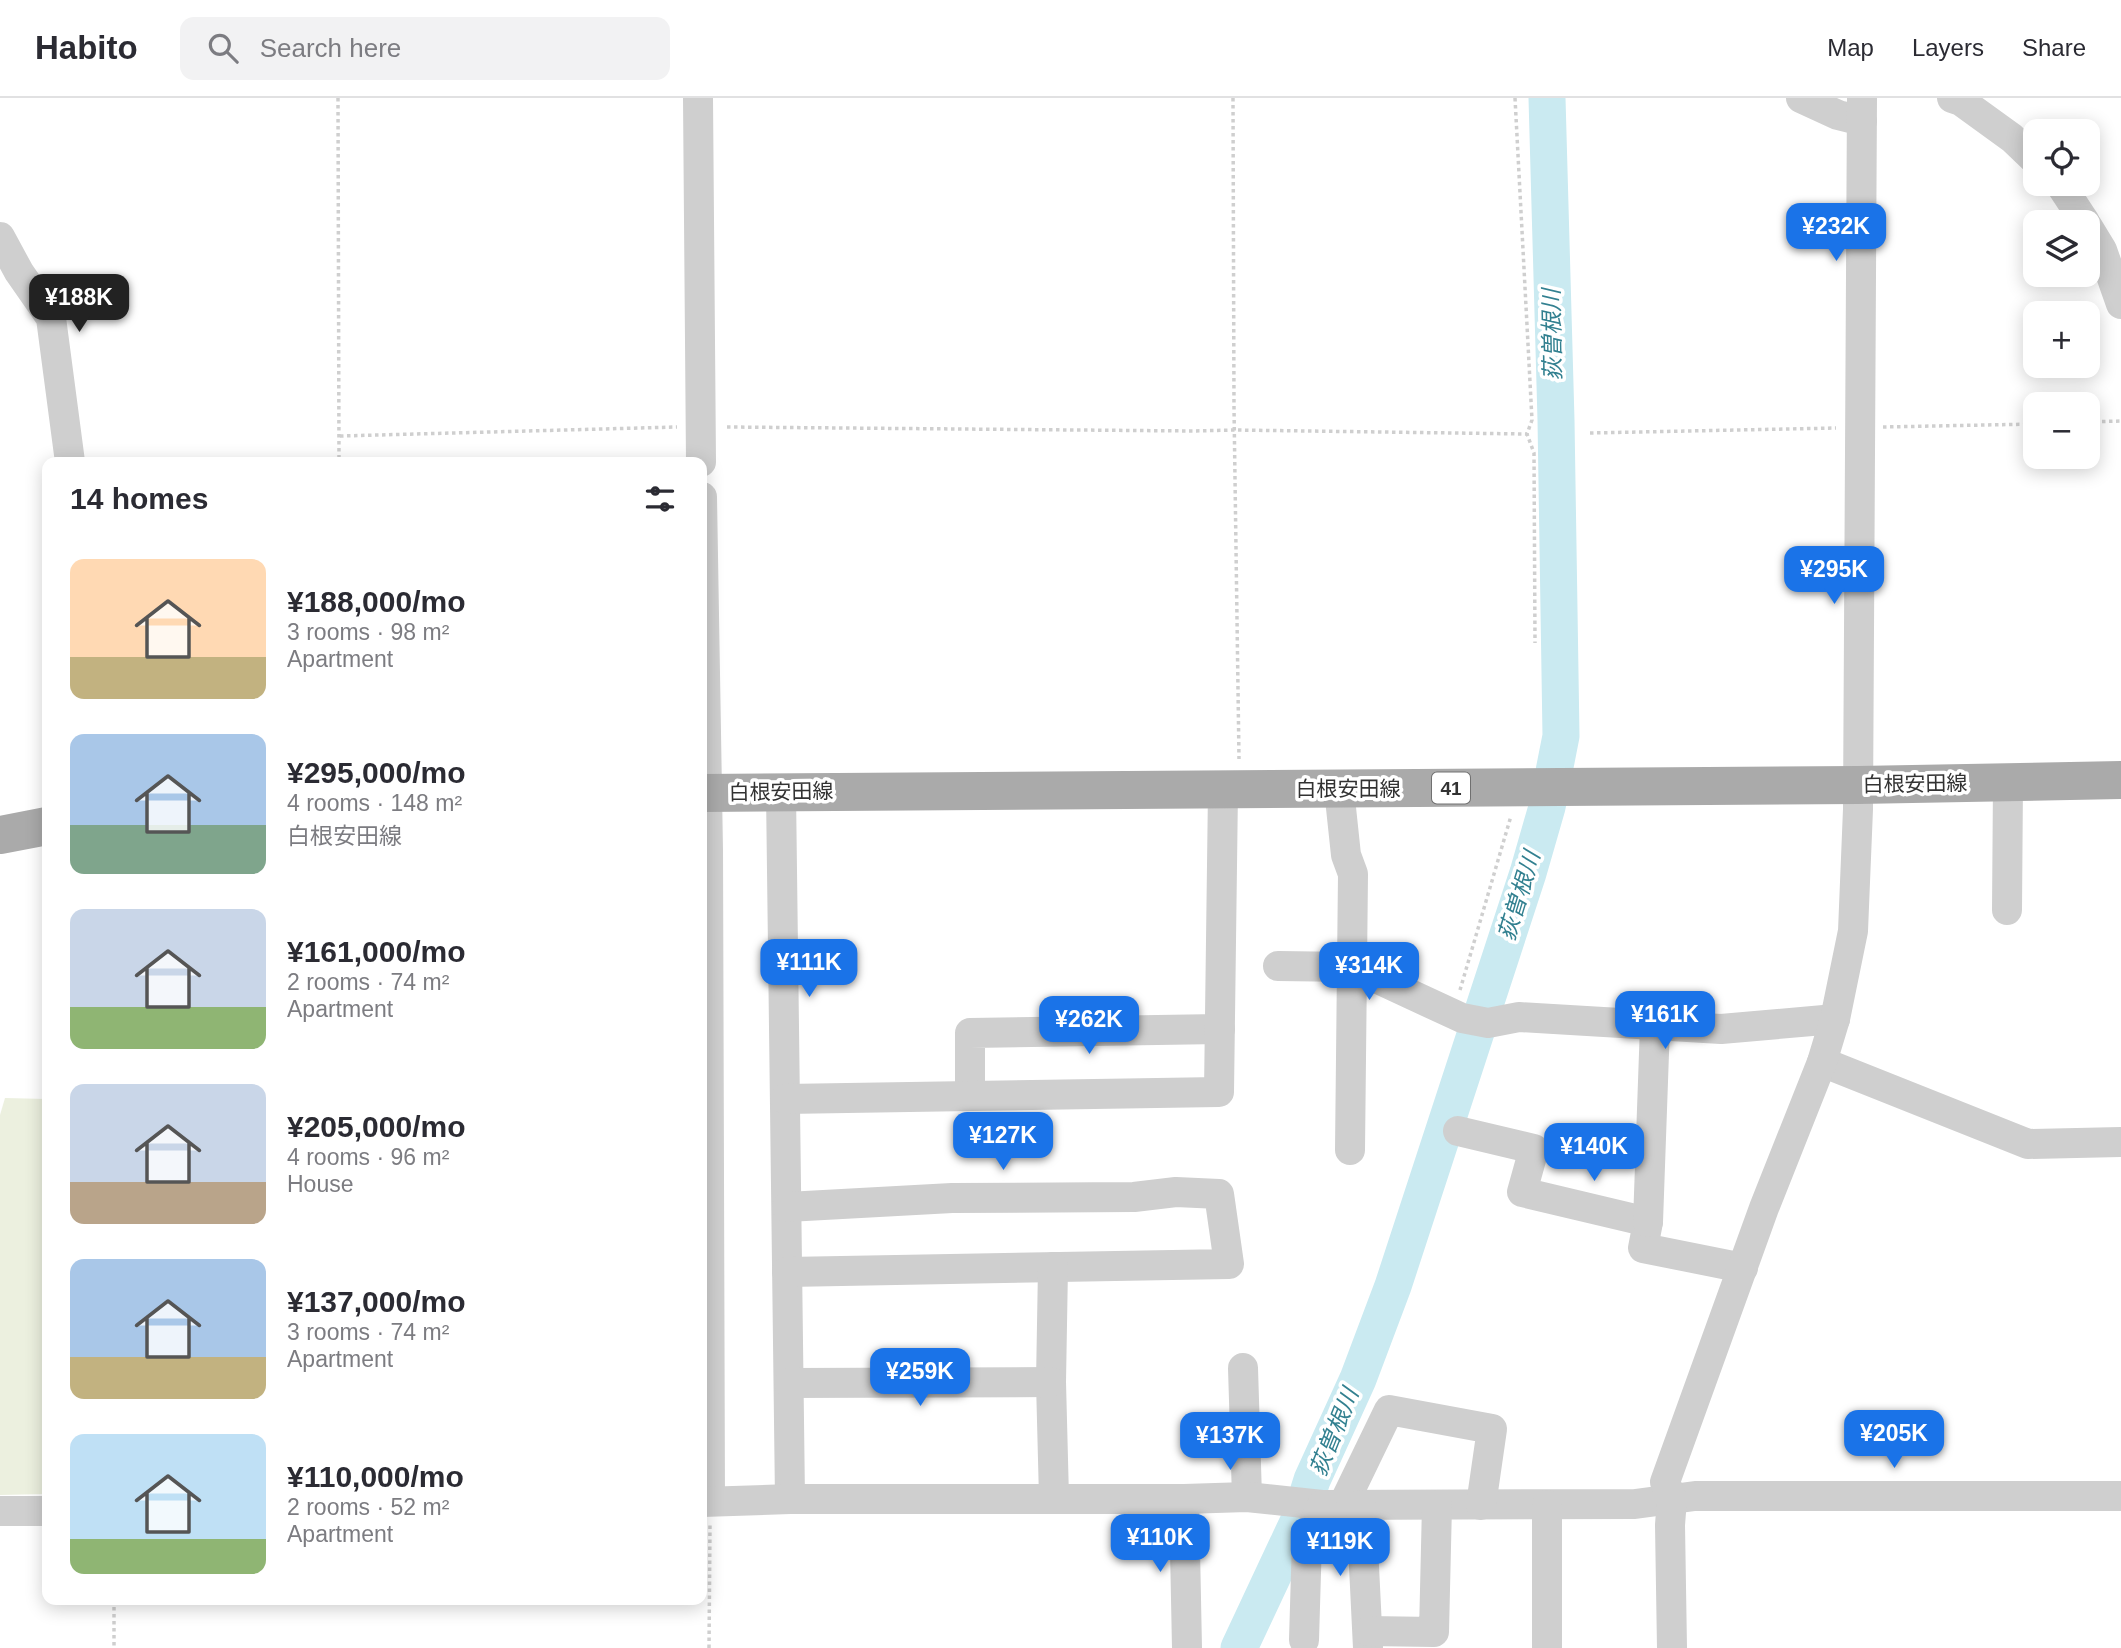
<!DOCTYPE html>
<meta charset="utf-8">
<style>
body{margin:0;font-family:Helvetica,"Noto Sans JP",sans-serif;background:#f2f2f3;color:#2b2b33;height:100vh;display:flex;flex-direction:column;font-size:26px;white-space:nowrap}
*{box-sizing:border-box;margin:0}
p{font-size:23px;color:#7c7c81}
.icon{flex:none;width:38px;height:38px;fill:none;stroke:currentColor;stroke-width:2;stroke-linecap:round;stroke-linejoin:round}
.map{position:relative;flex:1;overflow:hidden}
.sheet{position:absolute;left:42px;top:359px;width:665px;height:1148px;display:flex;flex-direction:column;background:#fff;border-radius:14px;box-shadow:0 4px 18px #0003}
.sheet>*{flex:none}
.controls{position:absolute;left:2023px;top:21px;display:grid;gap:14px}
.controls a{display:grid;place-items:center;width:77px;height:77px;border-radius:14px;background:#fff;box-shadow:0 4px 18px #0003;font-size:35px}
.price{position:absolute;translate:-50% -60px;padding:0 16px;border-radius:14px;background:#1a73e8;color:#fff;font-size:23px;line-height:46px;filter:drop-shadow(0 2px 4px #0008)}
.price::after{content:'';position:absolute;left:50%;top:42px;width:21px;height:16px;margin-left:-10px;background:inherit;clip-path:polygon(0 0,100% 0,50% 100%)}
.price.selected{background:#222;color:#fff}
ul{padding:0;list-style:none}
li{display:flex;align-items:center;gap:21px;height:175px;padding:0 28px}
li span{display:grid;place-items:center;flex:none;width:196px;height:140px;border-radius:14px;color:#555}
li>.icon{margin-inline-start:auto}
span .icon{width:84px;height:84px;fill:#fffc;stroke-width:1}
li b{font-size:30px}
h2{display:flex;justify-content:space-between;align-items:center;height:84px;padding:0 28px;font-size:30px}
header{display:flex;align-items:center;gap:42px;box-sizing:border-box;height:98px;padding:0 35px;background:#fff;border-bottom:2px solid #e1e1e2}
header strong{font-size:33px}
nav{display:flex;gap:38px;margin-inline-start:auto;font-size:24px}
.search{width:490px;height:63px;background:#f2f2f3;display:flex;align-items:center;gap:18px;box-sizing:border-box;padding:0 24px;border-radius:14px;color:#7c7c81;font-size:26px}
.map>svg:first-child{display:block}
.green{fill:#ecf0df}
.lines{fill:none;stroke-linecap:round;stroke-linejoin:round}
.river{stroke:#caeaf1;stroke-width:37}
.path{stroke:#cfcfcf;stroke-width:3.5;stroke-dasharray:3.5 3.5;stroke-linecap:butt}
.minor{stroke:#cfcfcf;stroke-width:30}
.major{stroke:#aaa;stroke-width:38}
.labels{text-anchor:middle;stroke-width:7;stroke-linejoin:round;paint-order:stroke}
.shield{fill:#fff;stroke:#707070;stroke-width:2}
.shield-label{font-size:19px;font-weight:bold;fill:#323232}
.street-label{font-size:21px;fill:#323232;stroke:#fff}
.water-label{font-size:23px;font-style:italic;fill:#328090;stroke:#fff}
</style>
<header>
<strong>Habito</strong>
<div class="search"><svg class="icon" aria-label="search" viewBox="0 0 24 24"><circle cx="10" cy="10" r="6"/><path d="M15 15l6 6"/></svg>Search here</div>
<nav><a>Map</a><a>Layers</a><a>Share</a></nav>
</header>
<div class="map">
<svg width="2121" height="1550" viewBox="0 0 2121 1550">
<rect width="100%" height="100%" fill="#fff"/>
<!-- green -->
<polygon class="green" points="5,1000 47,1001 47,1396 0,1397 0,1017"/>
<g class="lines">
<!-- river -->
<polyline class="river" points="1239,1550 1300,1420 1312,1382 1358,1281 1393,1188 1528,775 1547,709 1561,638 1556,322 1547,0"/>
<!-- path -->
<g class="path">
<polyline points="338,0 339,364"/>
<polyline points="1233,0 1234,310 1239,661"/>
<polyline points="1515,0 1532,322 1527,336 1534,355 1535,545"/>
<polyline points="2088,324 2121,323"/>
<polyline points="727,329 1194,333 1235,332 1527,336"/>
<polyline points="1883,329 2035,326"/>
<polyline points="1590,335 1836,330"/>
<polyline points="340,338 677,329"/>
<polyline points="1460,892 1511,718"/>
<polyline points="114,1502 114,1550"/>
<polyline points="709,1550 710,1426"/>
</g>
<!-- minor -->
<g class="minor">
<polyline points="698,0 701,364"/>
<polyline points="1801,0 1838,17 1862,23"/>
<polyline points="1952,0 1961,3 2012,40 2035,62"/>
<polyline points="2060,86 2085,124"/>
<polyline points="2088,129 2102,152 2121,206"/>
<polyline points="0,139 19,174 51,220 70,364"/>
<polyline points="702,399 708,752 710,1403"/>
<polyline points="1339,691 1346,757 1353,776 1350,1052"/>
<polyline points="781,694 790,1401"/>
<polyline points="2007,812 2008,684"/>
<polyline points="1278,868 1352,869 1462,920 1488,925 1519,919 1721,931 1835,921"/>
<polyline points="1822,964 2028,1046 2121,1044"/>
<polyline points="970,998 970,935 1220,931"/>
<polyline points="785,1001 1219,994 1223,692"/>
<polyline points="1458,1033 1534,1051 1522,1094 1648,1124 1643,1150 1743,1170"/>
<polyline points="787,1109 952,1100 1134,1099 1176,1094 1219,1096 1229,1166 787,1174"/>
<polyline points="1648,1124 1655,927"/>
<polyline points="1053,1169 1051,1284 1054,1400"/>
<polyline points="1243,1270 1247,1399"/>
<polyline points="789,1285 1051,1284"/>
<polyline points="1184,1401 1187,1550"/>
<polyline points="702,1404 790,1401 1184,1401 1247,1399 1322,1407 1635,1406 1695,1398 2121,1398"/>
<polyline points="1343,1407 1389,1312 1492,1331 1481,1407"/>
<polyline points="1361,1407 1368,1550"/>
<polyline points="1547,1407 1547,1550"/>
<polyline points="0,1413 47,1413"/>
<polyline points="1368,1533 1434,1534 1437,1407"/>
<polyline points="1304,1542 1307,1441 1322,1407"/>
<polyline points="1672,1550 1670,1427 1672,1401 1665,1384 1764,1110 1822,964 1835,921 1853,833 1858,711 1862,0"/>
</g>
<!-- major -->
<g class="major">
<polyline points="702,695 1858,687 2121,682"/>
<polyline points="0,737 47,728"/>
</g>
</g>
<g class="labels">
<!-- shield labels -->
<rect class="shield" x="1432" y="674.5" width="38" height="31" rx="5"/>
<g class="shield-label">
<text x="1451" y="697">41</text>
</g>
<!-- street labels -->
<g class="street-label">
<text transform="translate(1915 686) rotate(-1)" y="7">白根安田線</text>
<text x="1348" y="698">白根安田線</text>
<text transform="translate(781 694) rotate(-1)" y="7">白根安田線</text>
</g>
<!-- water labels -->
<g class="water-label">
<text transform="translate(1552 237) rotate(-91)" y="8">荻曽根川</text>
<text transform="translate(1519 798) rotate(-73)" y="8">荻曽根川</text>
<text transform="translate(1334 1334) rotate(-68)" y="8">荻曽根川</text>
</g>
</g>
</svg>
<div class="controls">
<a><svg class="icon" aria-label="locate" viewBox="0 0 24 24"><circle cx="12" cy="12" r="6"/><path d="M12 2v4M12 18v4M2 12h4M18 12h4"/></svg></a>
<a><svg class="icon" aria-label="layers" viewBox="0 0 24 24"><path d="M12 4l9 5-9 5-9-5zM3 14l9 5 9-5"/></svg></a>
<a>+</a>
<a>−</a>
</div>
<b class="price" style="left:1836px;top:165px">¥232K</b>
<b class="price selected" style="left:79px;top:236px">¥188K</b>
<b class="price" style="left:1834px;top:508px">¥295K</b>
<b class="price" style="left:809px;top:901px">¥111K</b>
<b class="price" style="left:1369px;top:904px">¥314K</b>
<b class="price" style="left:1665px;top:953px">¥161K</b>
<b class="price" style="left:1089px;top:958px">¥262K</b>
<b class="price" style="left:1003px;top:1074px">¥127K</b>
<b class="price" style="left:1594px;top:1085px">¥140K</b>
<b class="price" style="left:920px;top:1310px">¥259K</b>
<b class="price" style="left:1894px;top:1372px">¥205K</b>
<b class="price" style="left:1230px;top:1374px">¥137K</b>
<b class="price" style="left:1160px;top:1476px">¥110K</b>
<b class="price" style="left:1340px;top:1480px">¥119K</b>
<section class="sheet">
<h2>14 homes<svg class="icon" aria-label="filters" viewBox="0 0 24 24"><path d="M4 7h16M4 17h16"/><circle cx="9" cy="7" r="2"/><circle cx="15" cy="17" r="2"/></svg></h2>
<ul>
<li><span style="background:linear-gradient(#ffd9b3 70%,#c2b280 0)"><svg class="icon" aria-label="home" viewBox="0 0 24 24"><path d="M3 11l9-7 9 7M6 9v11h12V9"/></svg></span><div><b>¥188,000/mo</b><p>3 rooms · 98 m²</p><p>Apartment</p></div></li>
<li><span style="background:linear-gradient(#a9c7e8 65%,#7fa58c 0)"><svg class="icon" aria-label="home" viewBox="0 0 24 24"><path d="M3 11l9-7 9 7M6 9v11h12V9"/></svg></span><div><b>¥295,000/mo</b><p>4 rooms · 148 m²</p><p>白根安田線</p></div></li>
<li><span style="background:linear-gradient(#c9d6e8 70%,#8fb573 0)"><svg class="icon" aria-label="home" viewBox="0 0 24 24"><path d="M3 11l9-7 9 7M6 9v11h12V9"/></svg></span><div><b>¥161,000/mo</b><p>2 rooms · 74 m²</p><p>Apartment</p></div></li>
<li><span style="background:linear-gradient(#c9d6e8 70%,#b9a48a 0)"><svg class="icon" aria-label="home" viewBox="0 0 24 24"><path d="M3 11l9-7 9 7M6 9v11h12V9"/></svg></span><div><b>¥205,000/mo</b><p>4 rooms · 96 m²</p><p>House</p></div></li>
<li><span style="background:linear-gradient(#a9c7e8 70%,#c2b280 0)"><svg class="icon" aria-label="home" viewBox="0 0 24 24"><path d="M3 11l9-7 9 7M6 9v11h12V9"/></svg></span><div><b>¥137,000/mo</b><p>3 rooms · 74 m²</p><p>Apartment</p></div></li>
<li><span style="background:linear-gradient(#bfe0f5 75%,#8fb573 0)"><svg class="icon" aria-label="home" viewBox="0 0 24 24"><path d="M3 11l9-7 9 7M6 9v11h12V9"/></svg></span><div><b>¥110,000/mo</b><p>2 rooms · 52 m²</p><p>Apartment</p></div></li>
</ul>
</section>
</div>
